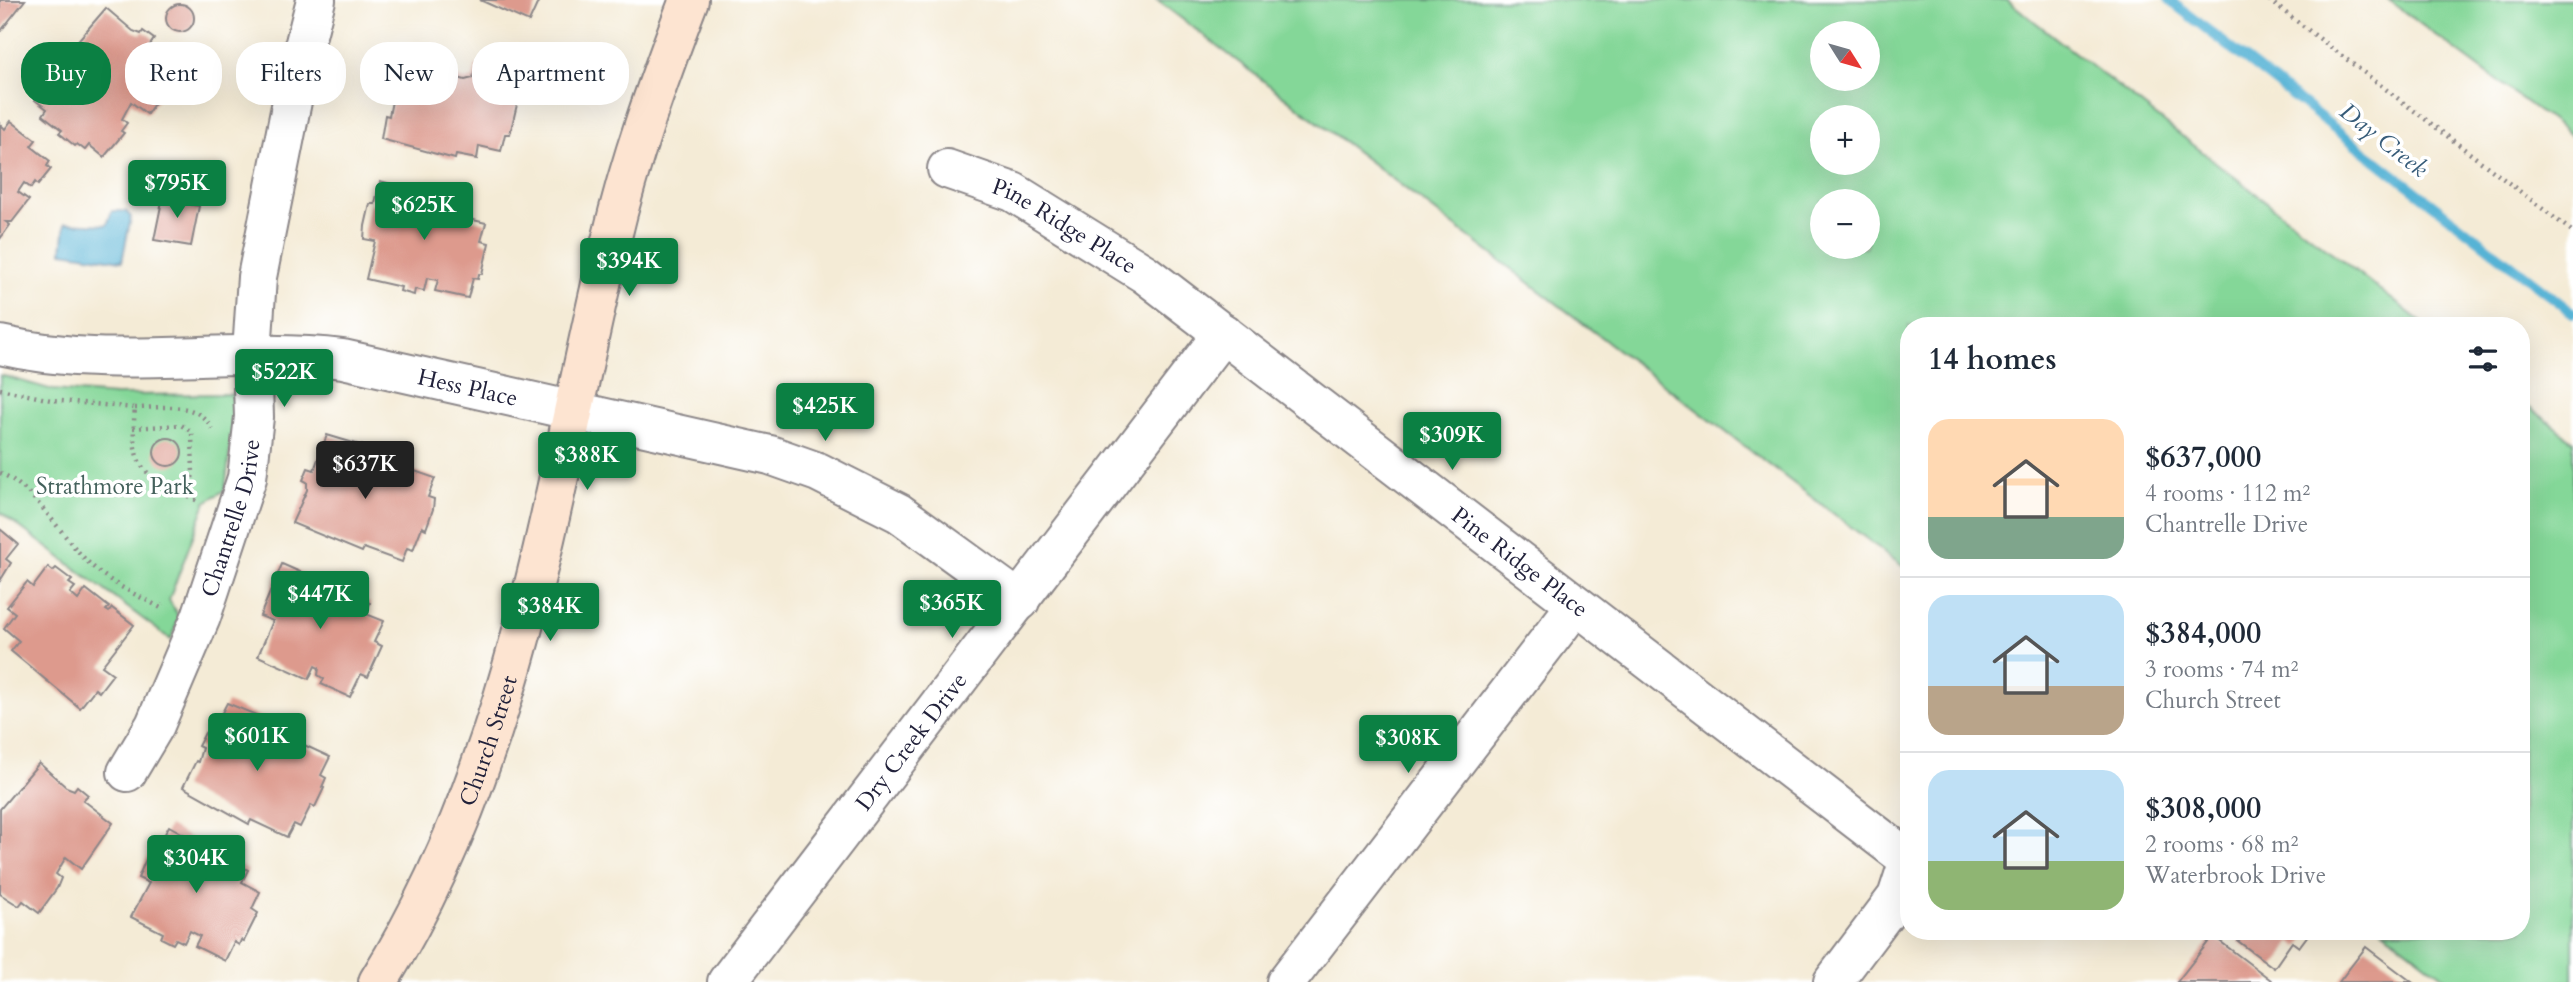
<!DOCTYPE html>
<meta charset="utf-8">
<style>
body{margin:0;font-family:Cardo,serif;background:#f6f6f7;color:#1f2937;height:100vh;display:flex;flex-direction:column;font-size:26px;white-space:nowrap}
*{box-sizing:border-box;margin:0}
p{font-size:23px;color:#747a83}
.icon{flex:none;width:38px;height:38px;fill:none;stroke:currentColor;stroke-width:2;stroke-linecap:round;stroke-linejoin:round}
.map{position:relative;flex:1;overflow:hidden}
.drawer{position:absolute;left:1900px;top:317px;width:630px;height:623px;display:flex;flex-direction:column;background:#fff;border-radius:28px;box-shadow:0 7px 28px #0002}
.drawer>*{flex:none}
.guide{position:absolute;left:21px;top:42px;width:665px;height:63px;display:flex;gap:14px}
.needle{width:46px;rotate:127deg}
.tools{position:absolute;left:1810px;top:21px;display:grid;gap:14px}
.tools a{display:grid;place-items:center;width:70px;height:70px;border-radius:50%;background:#fff;box-shadow:0 7px 28px #0002;font-size:35px}
.price{position:absolute;translate:-50% -60px;padding:0 16px;border-radius:7px;background:#0b8043;color:#fff;font-size:23px;line-height:46px;filter:drop-shadow(0 2px 4px #0008)}
.price::after{content:'';position:absolute;left:50%;top:42px;width:21px;height:16px;margin-left:-10px;background:inherit;clip-path:polygon(0 0,100% 0,50% 100%)}
.price.on{background:#222;color:#fff}
ul{padding:0;list-style:none}
li{display:flex;align-items:center;gap:21px;height:175px;padding:0 28px}
li+li{border-top:2px solid #e0e1e3}
li span{display:grid;place-items:center;flex:none;width:196px;height:140px;border-radius:21px;color:#555}
li>.icon{margin-inline-start:auto}
span .icon{width:84px;height:84px;fill:#fffc;stroke-width:1}
li b{font-size:30px}
h2{display:flex;justify-content:space-between;align-items:center;height:84px;padding:0 28px;font-size:30px}
.pill{padding:0 24px;border-radius:28px;background:#fff;box-shadow:0 7px 28px #0002;font-size:24px;line-height:63px}
.pill.on{background:#0b8043;color:#fff}
.map>svg:first-child{display:block}
.green{fill:#84d798;stroke:#537c6a;stroke-width:2;fill-rule:evenodd}
.water{fill:#57b3d5;stroke:#3c6a88;stroke-width:2}
.lines{fill:none;stroke-linecap:round;stroke-linejoin:round}
.stream{stroke:#57b3d5;stroke-width:10}
.building{fill:#dd9a8d}
.minor-casing{stroke:#8b8688;stroke-width:42}
.secondary-casing{stroke:#8b8688;stroke-width:42}
.path{stroke:#8b8688;stroke-width:4.5;stroke-dasharray:2 5;stroke-linecap:butt}
.minor{stroke:#fff;stroke-width:38}
.secondary{stroke:#fde4d1;stroke-width:38}
.labels{text-anchor:middle;stroke-width:7;stroke-linejoin:round;paint-order:stroke}
.street-label{font-size:23px;fill:#22223b;stroke:#fff}
.park-label{font-size:23px;fill:#44615c;stroke:#fff}
.water-label{font-size:24px;font-style:italic;fill:#375c79;stroke:#fff}
</style>
<div class="map">
<svg width="2573" height="982" viewBox="0 0 2573 982">
<rect width="100%" height="100%" fill="#fff"/>
<filter id="ink" filterUnits="userSpaceOnUse"><feTurbulence type="fractalNoise" baseFrequency=".0143" numOctaves="2"/><feDisplacementMap in="SourceGraphic" scale="14" xChannelSelector="R" yChannelSelector="G"/><feConvolveMatrix kernelMatrix="1 2 1 2 8 2 1 2 1" color-interpolation-filters="sRGB"/></filter>
<filter id="wash" filterUnits="userSpaceOnUse"><feTurbulence type="fractalNoise" baseFrequency=".00686" numOctaves="4" result="noise"/><feDisplacementMap in="SourceGraphic" scale="28" xChannelSelector="R" yChannelSelector="G"/><feGaussianBlur stdDeviation="1.57" result="paint"/><feColorMatrix in="noise" values="0 0 0 0 0 0 0 0 0 0 0 0 0 0 0 0 0 1.4 0 .05"/><feComposite in="paint" operator="in"/></filter>
<g filter="url(#wash)">
<rect width="100%" height="100%" fill="#f4ebd6"/>
<!-- green -->
<g class="green">
<path d="M1157 0H2007L2425 325 1909 326V571ZM1867 33V79H1822V33ZM1867 117V163H1822V117ZM1822 201H1867V247H1822Z"/>
<polygon points="2388,0 2573,0 2573,137"/>
<polygon points="0,375 53,390 115,395 237,394 225,490 206,502 169,600 179,617 171,640 0,512"/>
<polygon points="2522,401 2573,441 2573,982 2451,982 2384,931 2522,931"/>
</g>
<!-- water -->
<polygon class="water" points="112,211 126,211 131,217 122,261 62,252 65,223 107,225"/>
<g class="lines">
<!-- stream -->
<polyline class="stream" points="2169,0 2573,313"/>
</g>
<g id="blocks">
<!-- building -->
<g class="building">
<polygon points="0,0 25,0 0,32"/>
<polygon points="480,0 539,0 529,22"/>
<circle cx="180" cy="18" r="14"/>
<polygon points="106,8 133,31 141,34 143,31 154,39 150,45 179,67 147,114 131,102 122,119 127,123 121,131 124,133 104,157 89,145 85,150 77,144 75,146 59,133 62,130 43,115 47,109 35,100 60,68 56,66"/>
<polygon points="403,48 421,52 421,48 455,58 451,76 465,80 473,78 476,65 517,72 512,94 519,96 510,134 505,134 501,151 479,146 477,159 456,155 455,159 381,139 385,115 389,116 392,101 387,100 393,78 397,79"/>
<polygon points="11,121 36,140 31,146 50,161 47,166 51,169 38,185 35,182 31,188 24,183 18,192 29,200 12,222 6,222 10,225 0,239 0,124 5,129"/>
<polygon points="380,181 468,204 465,218 486,223 481,241 489,243 482,274 479,274 478,279 473,278 468,298 435,291 438,280 427,278 424,291 415,289 414,295 400,291 401,287 366,279 375,241 364,239 365,226 370,204 375,204"/>
<polygon points="172,191 194,194 192,205 199,206 191,246 154,240 162,201 170,203"/>
<polygon points="327,435 380,451 374,469 393,473 395,467 405,471 406,468 435,478 428,497 434,499 433,509 426,529 422,527 413,550 407,548 402,562 364,548 362,552 292,523 307,490 307,482 303,480 308,468 314,470"/>
<circle cx="168" cy="452" r="14"/>
<polygon points="0,529 18,544 6,559 11,563 0,581"/>
<polygon points="282,564 370,603 366,614 384,621 374,642 382,646 368,677 361,674 350,697 321,684 324,679 318,675 319,668 315,666 309,679 258,656 273,621 260,616"/>
<polygon points="48,567 53,571 56,568 72,580 69,583 75,587 70,593 78,600 86,589 109,607 106,610 109,612 112,608 134,625 102,666 113,674 99,692 95,689 80,708 11,651 19,641 4,628 15,613 7,607 27,582 33,587"/>
<polygon points="227,703 278,724 270,742 288,748 291,742 302,744 330,757 321,775 326,778 322,787 324,788 315,807 311,805 300,827 294,824 287,837 251,820 249,824 183,787 196,761 198,762 202,748 198,746 205,733 210,736"/>
<polygon points="39,763 66,787 74,790 77,786 88,795 83,800 113,823 81,869 66,857 56,874 61,878 57,888 39,913 23,901 19,906 0,894 0,809"/>
<polygon points="169,826 248,870 242,882 260,892 252,909 258,913 244,941 241,940 239,945 234,942 225,961 195,946 200,936 190,931 184,943 176,939 173,944 161,938 163,933 131,917 149,883 138,878 143,866 153,845 158,847"/>
<polygon points="2246,931 2311,931 2299,947 2292,942 2274,968 2238,941"/>
<polygon points="2213,936 2271,980 2270,982 2177,982"/>
<polygon points="2366,947 2412,982 2339,982"/>
</g>
</g>
</g>
<g filter="url(#ink)">
<use href="#blocks" fill-opacity="0" stroke="#8b8688" stroke-width="2"/>
<g class="lines">
<!-- minor casing -->
<g class="minor-casing">
<g id="minor">
<path id="s1" d="M947 169 1013 192 1145 274 1909 860 1897 897 1833 982"/>
<path id="s2" d="M0 345C114 372 229 345 343 359L770 455 818 472 899 513 1020 601"/>
<path id="s3" d="M127 772 155 725 201 617 247 478 254 417 252 353 257 277 299 66 316 0"/>
<path id="s4" d="M727 982 1223 333"/>
<polyline points="1286,982 1576,605"/>
</g>
</g>
<!-- secondary casing -->
<g class="secondary-casing">
<g id="secondary">
<path id="s5" d="M378 982C518 758 551 492 611 241 630 159 659 79 689 0"/>
</g>
</g>
<!-- path -->
<g class="path">
<polyline points="2269,0 2573,232"/>
<path d="M0 389 51 400 135 408C129 472 144 475 198 501"/>
<path d="M135 408C164 408 197 400 212 429"/>
<polyline points="133,428 181,425 192,432 193,475 186,495"/>
<path d="M0 473C33 486 62 537 88 562 109 583 135 594 161 608L163 604"/>
</g>
<!-- minor -->
<use href="#minor" class="minor"/>
<!-- secondary -->
<use href="#secondary" class="secondary"/>
</g>
</g>
<g class="labels">
<!-- street labels -->
<g class="street-label">
<text dy="8" stroke="none"><textPath href="#s1" startOffset="131">Pine Ridge Place</textPath></text>
<text dy="8" stroke="none"><textPath href="#s2" startOffset="472">Hess Place</textPath></text>
<text dy="8" stroke="none"><textPath href="#s3" startOffset="276">Chantrelle Drive</textPath></text>
<text dy="8" stroke="none"><textPath href="#s1" startOffset="698">Pine Ridge Place</textPath></text>
<text dy="8" stroke="none"><textPath href="#s5" startOffset="266">Church Street</textPath></text>
<text dy="8" stroke="none"><textPath href="#s4" startOffset="303">Dry Creek Drive</textPath></text>
</g>
<!-- park labels -->
<g class="park-label">
<text x="115" y="494">Strathmore Park</text>
</g>
<!-- water labels -->
<g class="water-label">
<text transform="translate(2384 140) rotate(38)" y="8">Day Creek</text>
</g>
</g>
</svg>
<div class="tools">
<a><svg class="needle" viewBox="-14 -14 28 28"><path d="M0-13l5 13h-10z" fill="#e53935"/><path d="M0 13l5-13h-10z" fill="#747a83"/></svg></a>
<a>+</a>
<a>−</a>
</div>
<b class="price" style="left:177px;top:220px">$795K</b>
<b class="price" style="left:424px;top:242px">$625K</b>
<b class="price" style="left:629px;top:298px">$394K</b>
<b class="price" style="left:284px;top:409px">$522K</b>
<b class="price" style="left:825px;top:443px">$425K</b>
<b class="price" style="left:1452px;top:472px">$309K</b>
<b class="price" style="left:587px;top:492px">$388K</b>
<b class="price on" style="left:365px;top:501px">$637K</b>
<b class="price" style="left:320px;top:631px">$447K</b>
<b class="price" style="left:952px;top:640px">$365K</b>
<b class="price" style="left:550px;top:643px">$384K</b>
<b class="price" style="left:257px;top:773px">$601K</b>
<b class="price" style="left:1408px;top:775px">$308K</b>
<b class="price" style="left:196px;top:895px">$304K</b>
<div class="guide">
<a class="pill on">Buy</a>
<a class="pill">Rent</a>
<a class="pill">Filters</a>
<a class="pill">New</a>
<a class="pill">Apartment</a>
</div>
<section class="drawer">
<h2>14 homes<svg class="icon" aria-label="filters" viewBox="0 0 24 24"><path d="M4 7h16M4 17h16"/><circle cx="9" cy="7" r="2"/><circle cx="15" cy="17" r="2"/></svg></h2>
<ul>
<li><span style="background:linear-gradient(#ffd9b3 70%,#7fa58c 0)"><svg class="icon" aria-label="home" viewBox="0 0 24 24"><path d="M3 11l9-7 9 7M6 9v11h12V9"/></svg></span><div><b>$637,000</b><p>4 rooms · 112 m²</p><p>Chantrelle Drive</p></div></li>
<li><span style="background:linear-gradient(#bfe0f5 65%,#b9a48a 0)"><svg class="icon" aria-label="home" viewBox="0 0 24 24"><path d="M3 11l9-7 9 7M6 9v11h12V9"/></svg></span><div><b>$384,000</b><p>3 rooms · 74 m²</p><p>Church Street</p></div></li>
<li><span style="background:linear-gradient(#bfe0f5 65%,#8fb573 0)"><svg class="icon" aria-label="home" viewBox="0 0 24 24"><path d="M3 11l9-7 9 7M6 9v11h12V9"/></svg></span><div><b>$308,000</b><p>2 rooms · 68 m²</p><p>Waterbrook Drive</p></div></li>
</ul>
</section>
</div>
